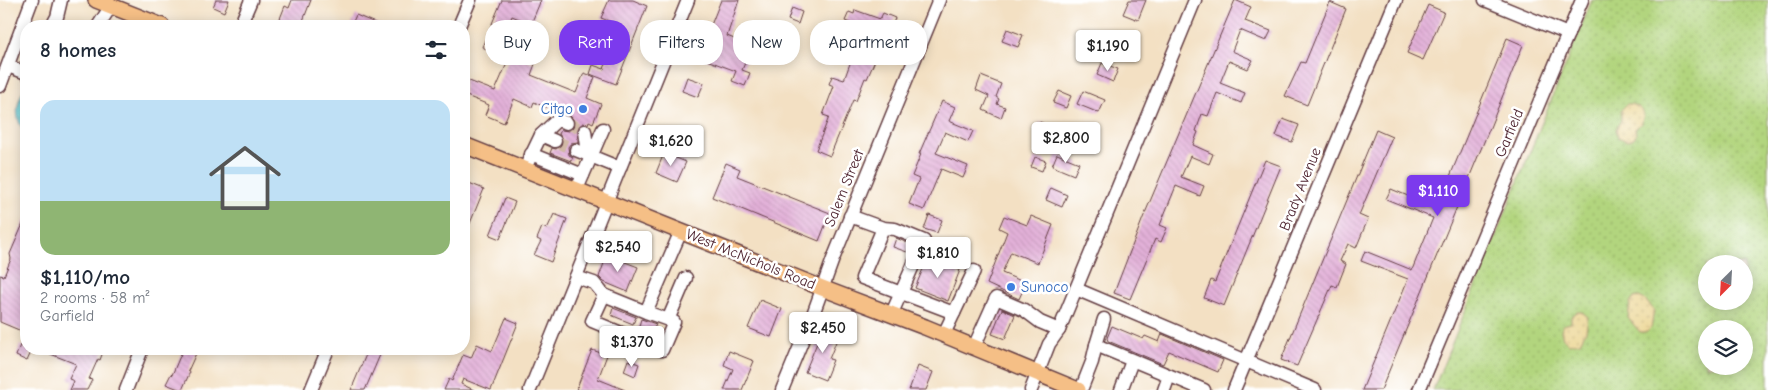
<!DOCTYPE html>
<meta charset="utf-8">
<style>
body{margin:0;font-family:"Comic Neue",sans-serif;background:#f6f6f7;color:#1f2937;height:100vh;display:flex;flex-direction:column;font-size:19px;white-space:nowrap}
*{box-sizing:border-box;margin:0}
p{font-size:16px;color:#747a83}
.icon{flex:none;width:28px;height:28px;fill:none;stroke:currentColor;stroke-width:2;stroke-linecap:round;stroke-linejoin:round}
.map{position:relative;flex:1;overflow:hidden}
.drawer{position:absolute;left:20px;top:20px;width:450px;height:335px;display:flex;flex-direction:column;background:#fff;border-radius:20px;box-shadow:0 2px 12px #0003}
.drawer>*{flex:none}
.banner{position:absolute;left:485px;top:20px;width:475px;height:45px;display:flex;gap:10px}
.needle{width:32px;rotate:204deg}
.controls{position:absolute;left:1698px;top:255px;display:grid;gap:10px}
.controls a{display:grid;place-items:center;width:55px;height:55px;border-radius:50%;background:#fff;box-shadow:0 2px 12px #0003;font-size:25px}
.price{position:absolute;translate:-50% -42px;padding:0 11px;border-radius:5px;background:#fff;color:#222;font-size:16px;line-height:32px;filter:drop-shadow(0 1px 2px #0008)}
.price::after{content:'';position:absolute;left:50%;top:30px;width:15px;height:11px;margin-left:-8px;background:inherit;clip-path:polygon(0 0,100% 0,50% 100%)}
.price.on{background:#7c3aed;color:#fff}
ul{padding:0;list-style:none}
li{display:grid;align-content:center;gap:10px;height:265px;padding:0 20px}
li span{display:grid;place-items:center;height:155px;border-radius:15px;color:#555}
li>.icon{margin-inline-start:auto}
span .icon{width:90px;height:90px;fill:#fffc;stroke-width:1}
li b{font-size:21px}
h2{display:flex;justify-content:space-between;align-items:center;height:60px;padding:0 20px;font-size:21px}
.tag{padding:0 18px;border-radius:20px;background:#fff;box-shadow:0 2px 12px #0003;font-size:18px;line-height:45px}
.tag.on{background:#7c3aed;color:#fff}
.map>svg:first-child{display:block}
.grass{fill:url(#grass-dots);stroke:#7e7a54;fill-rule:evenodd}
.sand{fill:url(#sand-dots);stroke:#9c7c64}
.water{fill:url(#water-ripples);stroke:#51727c}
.building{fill:url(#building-back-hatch)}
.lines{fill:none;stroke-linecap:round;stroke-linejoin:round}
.minor-tunnel{stroke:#d1b9a5;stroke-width:12;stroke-dasharray:12 6;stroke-linecap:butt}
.minor-casing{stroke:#633c42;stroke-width:15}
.major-casing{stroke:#633c42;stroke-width:18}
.minor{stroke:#fff;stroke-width:12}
.major{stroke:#f5bf86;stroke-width:15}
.shop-dot{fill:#3f7fe0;stroke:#fff;stroke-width:2}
.labels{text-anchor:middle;stroke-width:5;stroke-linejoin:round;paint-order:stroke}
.shop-label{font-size:15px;fill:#366cbe;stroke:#fff;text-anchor:end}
.street-label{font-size:15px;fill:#4a1f2b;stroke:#fff}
</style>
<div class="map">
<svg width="1768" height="390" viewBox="0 0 1768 390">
<defs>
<pattern id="grass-dots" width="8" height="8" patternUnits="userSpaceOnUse" patternTransform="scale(1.25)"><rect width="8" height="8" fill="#b2d57e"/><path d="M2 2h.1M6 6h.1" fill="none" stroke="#9bb66d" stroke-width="1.8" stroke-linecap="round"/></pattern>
<pattern id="sand-dots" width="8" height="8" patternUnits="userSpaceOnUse" patternTransform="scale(1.25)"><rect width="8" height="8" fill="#eeda9e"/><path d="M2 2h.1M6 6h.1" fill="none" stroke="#cebb88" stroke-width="1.8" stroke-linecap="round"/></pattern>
<pattern id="water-ripples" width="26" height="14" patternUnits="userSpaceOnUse" patternTransform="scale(1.25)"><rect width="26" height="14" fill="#58c6cd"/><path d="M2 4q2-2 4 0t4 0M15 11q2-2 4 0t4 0" fill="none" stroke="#4ba0a7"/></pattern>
<pattern id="building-back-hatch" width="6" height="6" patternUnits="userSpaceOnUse" patternTransform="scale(1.25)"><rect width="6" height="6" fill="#e3b1d9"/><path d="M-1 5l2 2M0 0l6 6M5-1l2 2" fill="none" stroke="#c498ba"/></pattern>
</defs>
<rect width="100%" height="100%" fill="#fff"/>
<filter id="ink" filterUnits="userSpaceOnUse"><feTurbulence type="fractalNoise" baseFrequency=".02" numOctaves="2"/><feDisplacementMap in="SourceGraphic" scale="10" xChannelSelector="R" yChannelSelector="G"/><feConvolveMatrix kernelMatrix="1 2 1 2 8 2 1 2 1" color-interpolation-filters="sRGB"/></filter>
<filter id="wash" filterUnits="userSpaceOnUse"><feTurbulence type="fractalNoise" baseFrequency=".0096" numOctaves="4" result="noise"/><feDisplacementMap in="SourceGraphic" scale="20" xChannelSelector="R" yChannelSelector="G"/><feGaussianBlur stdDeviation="1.12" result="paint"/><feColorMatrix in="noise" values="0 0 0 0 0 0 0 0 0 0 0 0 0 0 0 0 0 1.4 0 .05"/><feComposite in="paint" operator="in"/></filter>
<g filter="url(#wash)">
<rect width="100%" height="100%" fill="#f3e0c3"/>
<!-- grass -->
<path class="grass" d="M1592 0H1768V390H1433ZM1706 264H1744V301H1706ZM1706 329H1744V366H1706Z"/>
<!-- sand -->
<g class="sand">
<path d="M1627 104C1635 104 1647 109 1643 119 1642 123 1638 126 1635 129L1636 134 1634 138 1627 141 1618 137 1616 129 1621 120V110Z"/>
<polygon points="1639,297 1645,300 1654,310 1651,328 1647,332 1640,332 1628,318 1630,303 1633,298"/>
<polygon points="1577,312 1582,312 1588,317 1586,331 1580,342 1569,344 1563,338 1561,331 1563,325 1571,323 1571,317"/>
</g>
<!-- water -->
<path class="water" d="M26 85V134C13 118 16 102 26 85Z"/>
<g id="blocks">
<!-- building -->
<g class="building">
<polygon points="216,0 229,0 224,12 213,7"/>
<polygon points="292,0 311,0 301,26 277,26 285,6 289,8"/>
<polygon points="502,0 541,0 531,24 512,16 502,40 513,45 507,58 482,47"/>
<polygon points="609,0 633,0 647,6 616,84 590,74 593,65 604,69 618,32 617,31 619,25 601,18"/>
<polygon points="721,0 739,0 727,36 752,46 742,70 750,73 745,86 732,81 736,71 701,58 704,52 701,50"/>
<polygon points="1129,0 1146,0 1138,20 1123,14"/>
<polygon points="1235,0 1251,7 1245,21 1271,31 1266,41 1240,30 1232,51 1253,60 1248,69 1229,61 1220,83 1245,93 1241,103 1217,93 1208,116 1202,114 1196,131 1198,132 1193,145 1213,154 1209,164 1190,156 1181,177 1204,186 1200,196 1176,186 1160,225 1167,228 1161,242 1155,239 1130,299 1114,293 1143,218"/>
<polygon points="1330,2 1346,9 1307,105 1285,96 1301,62 1305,63"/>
<polygon points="1428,5 1444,12 1423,60 1407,53"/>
<polygon points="792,8 802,12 798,24 788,20"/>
<polygon points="855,10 880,19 883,13 895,18 880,59 876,58 867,79 865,78 856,101 853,100 830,156 816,150 829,117 823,115 834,86 829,84 832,76 844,80 852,58 857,59 868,30 845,21 849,12 854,14"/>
<polygon points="356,15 382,26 351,26"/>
<polygon points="1007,29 1023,35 1018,47 1002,41"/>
<polygon points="1114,31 1132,38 1126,51 1109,44"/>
<polygon points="1507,38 1523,45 1491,125 1381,390 1362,390 1408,279 1361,261 1365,251 1412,270 1433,218 1386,199 1391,189 1437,208"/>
<polygon points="511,54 535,64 531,75 576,93 584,73 595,77 587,98 601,104 593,123 589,121 588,124 583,123 578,127 578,142 571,143 568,147 569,155 573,157 571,161 550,153 552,148 556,149 562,145 563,140 559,134 561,130 569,131 575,126 575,121 569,115 569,113 552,106 545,107 534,102 532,107 514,99 504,123 485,115 489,105 464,95 464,79 495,91"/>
<polygon points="1102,63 1118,69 1113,82 1097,75"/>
<polygon points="981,76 1001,84 996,97 999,99 997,104 1005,107 1001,118 983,110 989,96 976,90"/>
<polygon points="687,77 704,83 698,97 682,91"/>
<polygon points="1059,91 1071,96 1066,108 1053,103"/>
<polygon points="1083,91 1105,100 1099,113 1077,104"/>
<polygon points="942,101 955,107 949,121 973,131 968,142 945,132 936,153 968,166 963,178 941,169 924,210 909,204 919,179 912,176 921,154 919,154"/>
<polygon points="1283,119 1299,125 1292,142 1276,136"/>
<polygon points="1040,122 1059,130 1054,140 1036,133"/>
<polygon points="1076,124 1091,131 1086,144 1070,138"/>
<polygon points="1376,130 1392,137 1359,215 1368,219 1356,248 1348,244 1340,261 1346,264 1337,287 1332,285 1297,366 1281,360"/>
<polygon points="664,153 686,162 677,182 656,173"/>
<polygon points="1057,154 1079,163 1074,175 1052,166"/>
<polygon points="1035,157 1046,161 1042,171 1031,167"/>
<polygon points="1265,160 1281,166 1224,306 1204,298 1211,280 1215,282"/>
<polygon points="726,163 740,169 737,176 830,213 819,241 712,197"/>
<polygon points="464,181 484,189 464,238"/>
<polygon points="1051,188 1067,195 1062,207 1046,200"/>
<polygon points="505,198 515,202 500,239 490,235"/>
<polygon points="554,214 567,219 551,262 534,255 541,241 537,239 542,227 547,229"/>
<polygon points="929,215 942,220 937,233 924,229"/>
<polygon points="1004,216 1027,225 1031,216 1053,225 1038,263 1011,252 1002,273 1026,283 1019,299 987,284 1007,232 999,228"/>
<polygon points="26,217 26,333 0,322 0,275 4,276 11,259 10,254"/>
<polygon points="896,238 910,244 907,252 893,247"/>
<polygon points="607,255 638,267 628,292 604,282 599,277"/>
<polygon points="928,257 960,270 948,301 915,288"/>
<polygon points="760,300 782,309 771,337 748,328"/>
<polygon points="613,308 636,317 633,324 611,315"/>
<polygon points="1002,309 1015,315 1005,339 992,334"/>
<polygon points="506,318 518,323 491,390 463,379 461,384 474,390 444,390 449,379 452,381 463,355 471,358 477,344 492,351"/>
<polygon points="641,319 656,324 652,334 638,329"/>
<polygon points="824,326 840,332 829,359 833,360 825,380 805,372"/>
<polygon points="1112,326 1143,339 1145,336 1159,342 1162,334 1223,360 1218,372 1169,351 1163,364 1108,341 1107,338"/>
<polygon points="20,345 26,349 32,350 27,361 16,356"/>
<polygon points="38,349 104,349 100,360 98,359 89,379 92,380 87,390 70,390 74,381 69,379 76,364"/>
<polygon points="183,349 198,349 188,371 190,372 182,390 181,390 166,384 171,374 172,375"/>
<polygon points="368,350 380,355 365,390 351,390"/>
<polygon points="592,350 607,355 598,379 625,390 576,390"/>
<polygon points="729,351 754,361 742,390 724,390 733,369 724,365"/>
<polygon points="628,360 639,364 635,376 624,371"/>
<polygon points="918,366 933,372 926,390 909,390"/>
</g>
</g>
</g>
<g filter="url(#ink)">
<use href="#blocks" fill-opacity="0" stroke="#633c42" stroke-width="1"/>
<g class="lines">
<!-- minor-tunnel -->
<g class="minor-tunnel">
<polyline points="567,123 585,131"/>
<polyline points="555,141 576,150"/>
</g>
<!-- minor casing -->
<g class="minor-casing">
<g id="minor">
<polyline points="1485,0 1568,34"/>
<polyline points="52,26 57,17 61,0"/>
<polyline points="98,26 111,6"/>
<polyline points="240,26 251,0"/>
<polyline points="459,26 470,0"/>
<polyline points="8,66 26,73"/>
<polyline points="0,86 32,0"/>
<polyline points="585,131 588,154"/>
<polyline points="541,135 557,120 567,123"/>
<polyline points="576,150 620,168"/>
<polyline points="531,154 583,175"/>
<polyline points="528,162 541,135 555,141"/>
<polyline points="577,189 603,129"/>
<polyline points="850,216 883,228 862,278 954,313"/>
<polyline points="883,228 895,229 924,241 892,313"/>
<polyline points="576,277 594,283 604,295"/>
<polyline points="1076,289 1315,390"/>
<polyline points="646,312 604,295 592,321 662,350 674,322 646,312 681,231"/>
<polyline points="668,320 686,278"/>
<polyline points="944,334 974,271"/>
<polyline points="1096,345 1104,319"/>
<polyline points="974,347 996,298 1024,310 1040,322 1059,330"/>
<polyline points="126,390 142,349"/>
<polyline points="311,390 328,349"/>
<polyline points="530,390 688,0"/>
<polyline points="782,390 812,317 833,259 939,0"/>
<polyline points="1031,390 1049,344 1059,330 1195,0"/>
<polyline points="1081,390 1092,362 1096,345 1204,390"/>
<polyline points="1121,390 1132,361"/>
<polyline points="1164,390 1169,376"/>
<polyline points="1234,390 1396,0"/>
<polyline points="1419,390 1582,0"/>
</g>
</g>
<!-- major casing -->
<g class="major-casing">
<g id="major">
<polyline points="96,0 162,26"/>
<polyline points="464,145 822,288 925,327 1078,390"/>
</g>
</g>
<!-- minor -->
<use href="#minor" class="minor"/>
<!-- major -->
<use href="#major" class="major"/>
</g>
</g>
<!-- markers -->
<g class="shop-dot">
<circle cx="583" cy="109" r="5"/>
<circle cx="1011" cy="287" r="5"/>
</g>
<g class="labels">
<!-- shop labels -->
<g class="shop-label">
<text x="573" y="114">Citgo</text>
<text x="1021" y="292" text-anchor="start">Sunoco</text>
</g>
<!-- street labels -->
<g class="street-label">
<text transform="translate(1509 133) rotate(-67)" y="5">Garfield</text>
<text transform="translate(844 188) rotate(-68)" y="5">Salem Street</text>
<text transform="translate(1300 189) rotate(-68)" y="5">Brady Avenue</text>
<text transform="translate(751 259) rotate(22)" y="5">West McNichols Road</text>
</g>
</g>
</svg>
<div class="controls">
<a><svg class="needle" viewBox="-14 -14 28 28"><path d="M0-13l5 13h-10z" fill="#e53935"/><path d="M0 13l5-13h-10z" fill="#747a83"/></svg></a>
<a><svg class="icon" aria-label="layers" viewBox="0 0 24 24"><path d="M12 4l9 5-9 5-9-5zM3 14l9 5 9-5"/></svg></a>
</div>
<b class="price" style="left:1108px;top:72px">$1,190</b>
<b class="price" style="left:1066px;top:164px">$2,800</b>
<b class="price" style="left:671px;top:167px">$1,620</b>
<b class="price on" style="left:1438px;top:217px">$1,110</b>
<b class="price" style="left:618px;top:273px">$2,540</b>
<b class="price" style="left:938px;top:279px">$1,810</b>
<b class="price" style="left:823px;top:354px">$2,450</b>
<b class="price" style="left:632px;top:368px">$1,370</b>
<div class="banner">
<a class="tag">Buy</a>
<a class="tag on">Rent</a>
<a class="tag">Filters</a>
<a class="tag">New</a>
<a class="tag">Apartment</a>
</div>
<section class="drawer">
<h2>8 homes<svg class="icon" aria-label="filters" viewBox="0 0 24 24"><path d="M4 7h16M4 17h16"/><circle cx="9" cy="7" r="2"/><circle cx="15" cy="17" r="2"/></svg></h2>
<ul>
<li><span style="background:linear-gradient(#bfe0f5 65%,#8fb573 0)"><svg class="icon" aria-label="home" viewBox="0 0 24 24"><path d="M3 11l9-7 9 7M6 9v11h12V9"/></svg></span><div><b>$1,110/mo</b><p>2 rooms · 58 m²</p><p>Garfield</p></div></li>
</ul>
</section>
</div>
